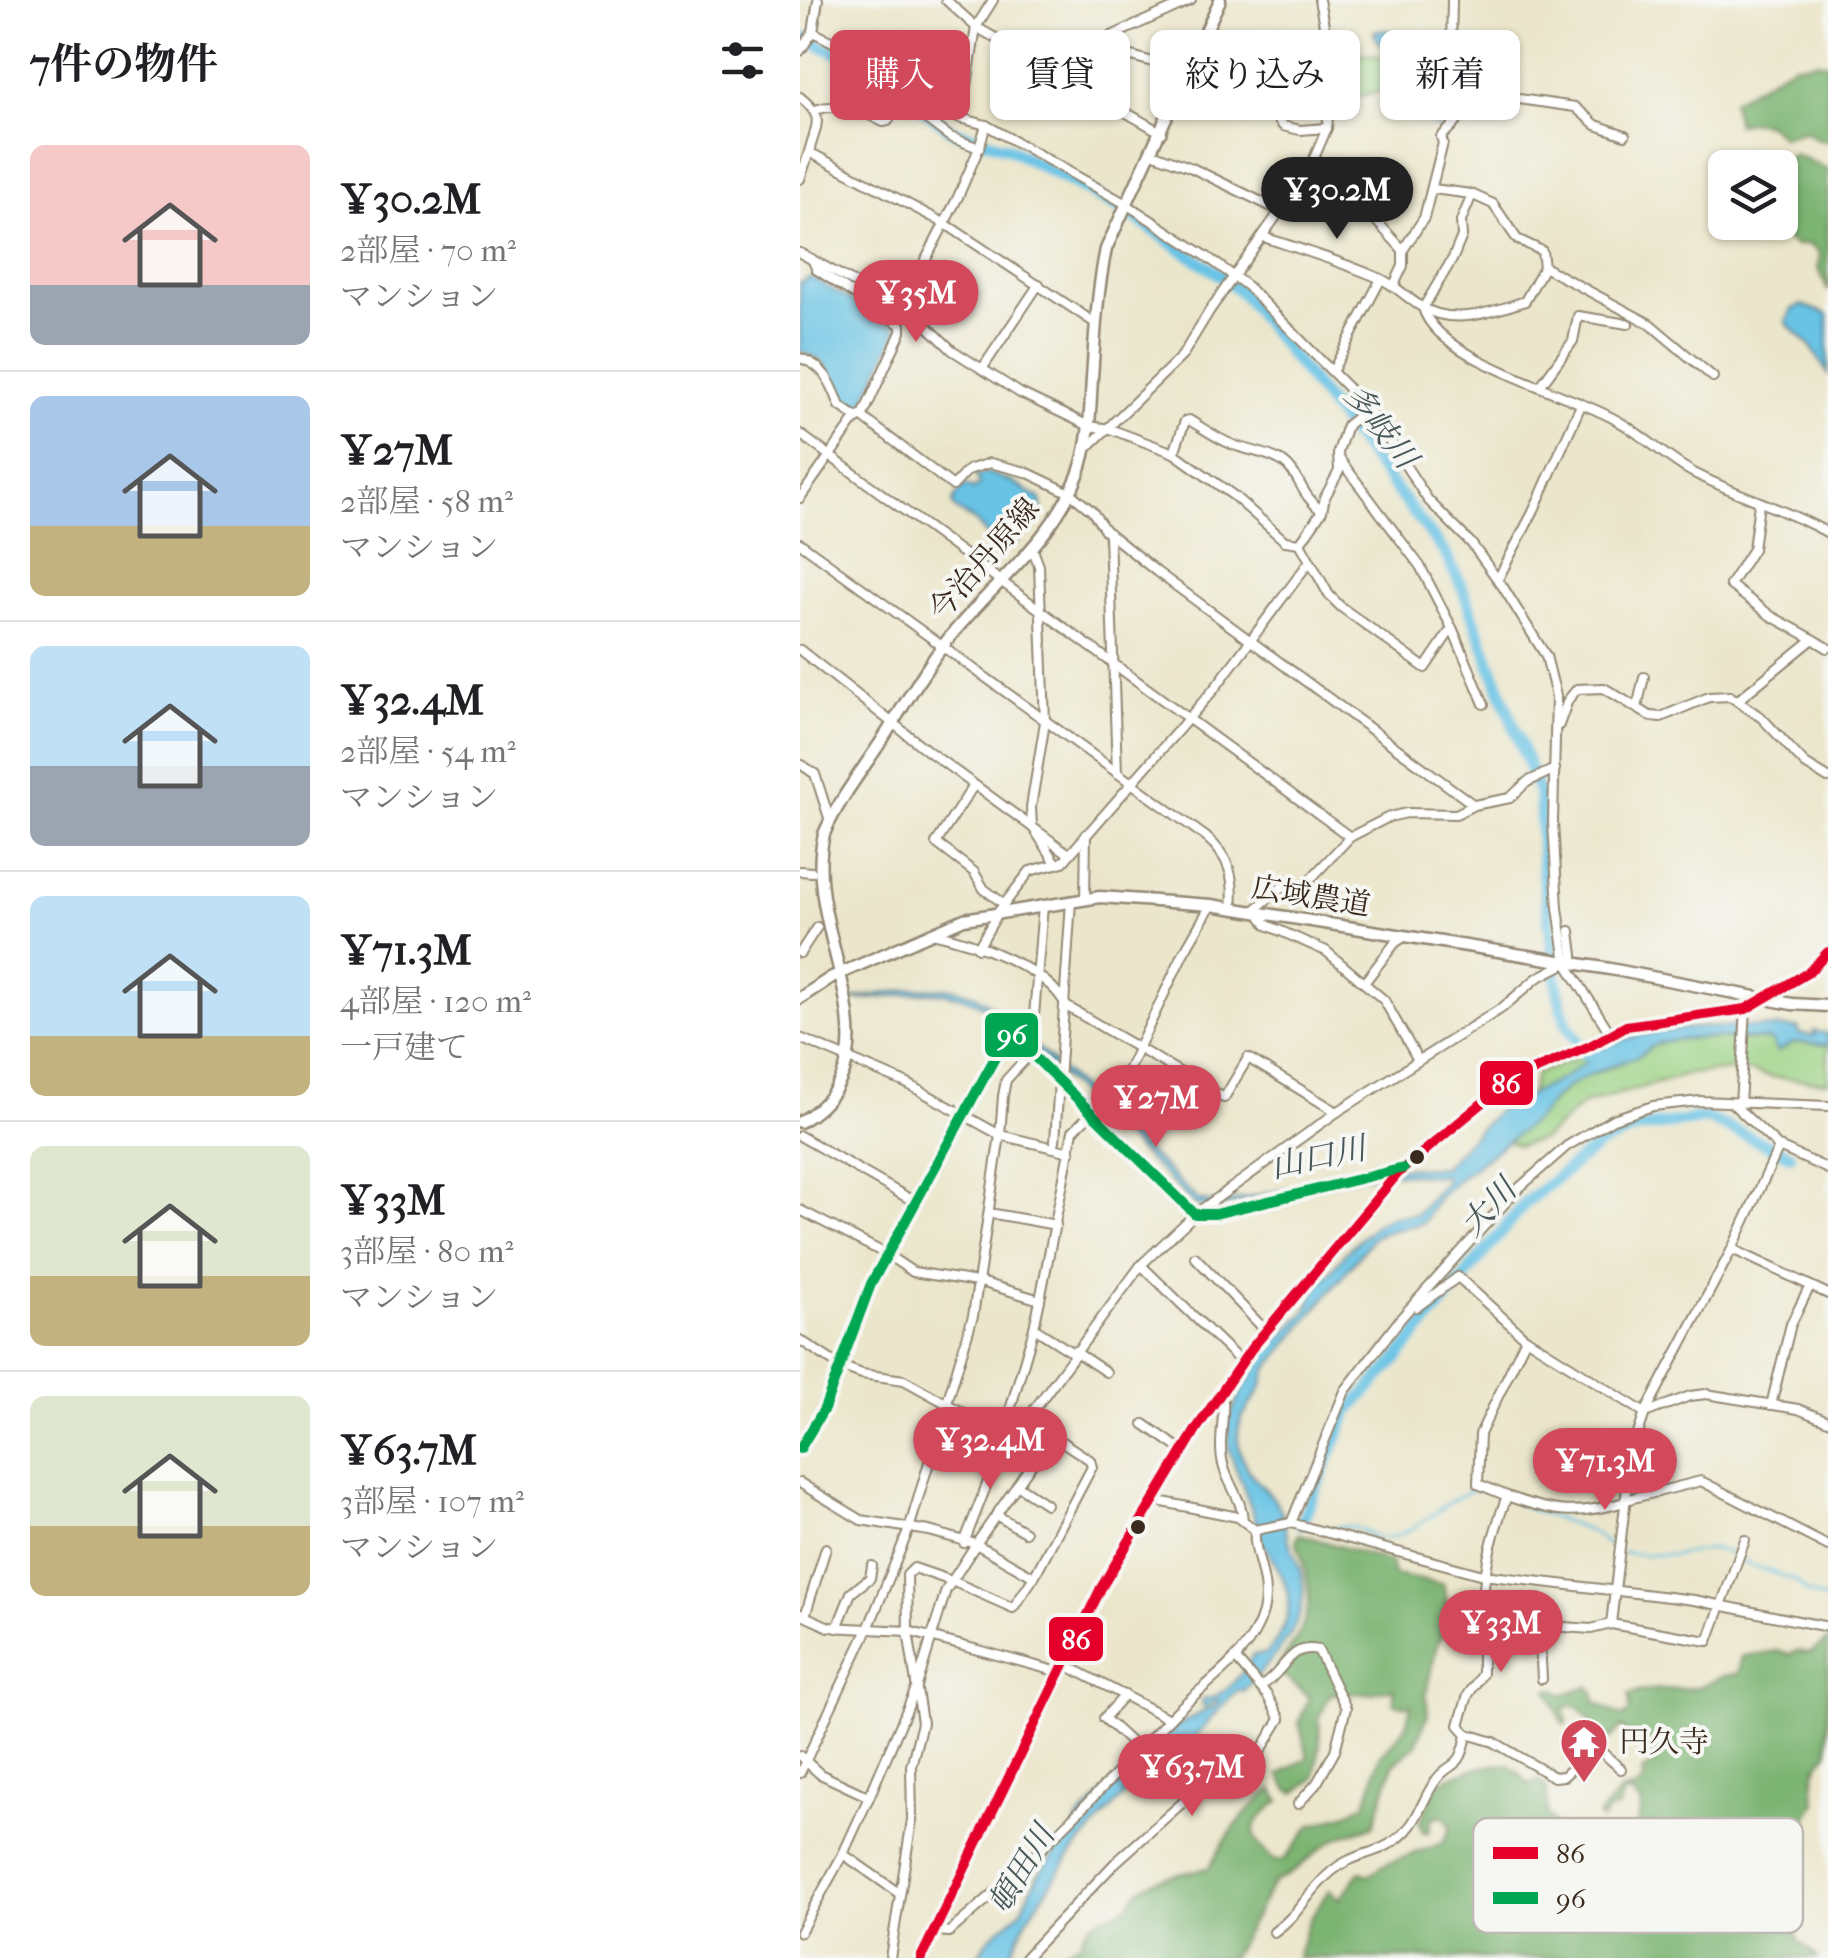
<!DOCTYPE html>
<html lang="ja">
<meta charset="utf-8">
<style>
body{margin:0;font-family:"IM FELL French Canon","Noto Serif JP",serif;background:#f2f2f2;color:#202124;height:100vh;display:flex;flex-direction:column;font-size:38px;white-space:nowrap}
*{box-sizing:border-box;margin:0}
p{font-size:32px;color:#757577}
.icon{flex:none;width:55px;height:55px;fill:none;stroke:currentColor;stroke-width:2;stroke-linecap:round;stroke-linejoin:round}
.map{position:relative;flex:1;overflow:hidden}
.sheet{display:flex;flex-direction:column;background:#fff;width:800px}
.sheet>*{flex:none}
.top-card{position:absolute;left:30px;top:30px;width:848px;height:90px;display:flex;gap:20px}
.tools{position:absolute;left:908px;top:150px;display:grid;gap:20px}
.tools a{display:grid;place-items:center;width:90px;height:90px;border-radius:15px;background:#fff;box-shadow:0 2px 8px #0004;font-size:50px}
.price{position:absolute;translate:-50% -85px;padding:0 22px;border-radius:35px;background:#d1495b;color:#fff;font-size:32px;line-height:65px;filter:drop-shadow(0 2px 5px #0008)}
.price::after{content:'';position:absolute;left:50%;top:60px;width:30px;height:22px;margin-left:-15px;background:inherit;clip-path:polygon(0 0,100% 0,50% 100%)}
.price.current{background:#222;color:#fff}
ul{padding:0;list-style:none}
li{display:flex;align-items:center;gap:30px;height:250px;padding:0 30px}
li+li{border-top:2px solid #e0e0e0}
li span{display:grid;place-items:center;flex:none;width:280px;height:200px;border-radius:15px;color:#555}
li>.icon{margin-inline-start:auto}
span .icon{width:120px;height:120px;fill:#fffc;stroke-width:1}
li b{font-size:42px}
h2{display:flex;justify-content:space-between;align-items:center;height:120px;padding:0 30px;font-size:42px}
.pill{padding:0 35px;border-radius:15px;background:#fff;box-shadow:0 2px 8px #0004;font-size:35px;line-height:90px}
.pill.current{background:#d1495b;color:#fff}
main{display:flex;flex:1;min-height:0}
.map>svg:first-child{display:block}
.green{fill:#9bd284;stroke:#6b7e51;stroke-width:2.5}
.forest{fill:#7cb472;stroke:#5c6f48;stroke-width:2.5}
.water{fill:#67c3e5;stroke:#517682;stroke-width:2.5}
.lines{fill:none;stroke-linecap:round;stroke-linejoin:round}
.stream{stroke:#67c3e5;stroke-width:2.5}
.river{stroke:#67c3e5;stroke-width:12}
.street-casing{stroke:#938874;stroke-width:12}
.secondary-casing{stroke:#938874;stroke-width:15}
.street{stroke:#fff;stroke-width:8}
.secondary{stroke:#fff;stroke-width:10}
.bus-1-casing{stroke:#f6f6f2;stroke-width:18}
.bus-2-casing{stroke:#f6f6f2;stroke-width:18}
.bus-1{stroke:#e4002b;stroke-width:10}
.bus-2{stroke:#00a651;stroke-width:10}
.bus-dot{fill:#3b2a1e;stroke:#f6f6f2;stroke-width:4}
.labels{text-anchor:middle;stroke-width:8;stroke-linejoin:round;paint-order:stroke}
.street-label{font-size:30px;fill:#3b2a1e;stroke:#f6f6f2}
.poi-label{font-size:30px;fill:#3b2a1e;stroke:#f6f6f2;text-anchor:start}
.water-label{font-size:32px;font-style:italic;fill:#48585a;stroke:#f6f6f2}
.key{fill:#f6f6f2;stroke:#beb9b2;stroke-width:2.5}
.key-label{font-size:28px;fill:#3b2a1e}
.line-badge{stroke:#f6f6f2;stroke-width:4}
.badge-label{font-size:28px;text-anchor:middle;font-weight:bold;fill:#fff}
</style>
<main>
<section class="sheet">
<h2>7件の物件<svg class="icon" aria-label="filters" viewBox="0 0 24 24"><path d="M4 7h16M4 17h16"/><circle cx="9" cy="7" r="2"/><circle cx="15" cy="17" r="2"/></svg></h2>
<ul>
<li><span style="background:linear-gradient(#f6c9c9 70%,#9aa5b1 0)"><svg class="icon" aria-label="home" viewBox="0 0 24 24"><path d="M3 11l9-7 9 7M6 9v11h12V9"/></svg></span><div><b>¥30.2M</b><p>2部屋 · 70 m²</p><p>マンション</p></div></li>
<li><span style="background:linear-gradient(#a9c7e8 65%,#c2b280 0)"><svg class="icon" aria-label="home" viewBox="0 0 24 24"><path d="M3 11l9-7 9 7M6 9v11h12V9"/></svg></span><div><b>¥27M</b><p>2部屋 · 58 m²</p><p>マンション</p></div></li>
<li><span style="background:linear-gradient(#bfe0f5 60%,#9aa5b1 0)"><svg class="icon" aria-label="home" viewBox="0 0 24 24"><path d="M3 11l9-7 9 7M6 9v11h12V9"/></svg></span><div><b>¥32.4M</b><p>2部屋 · 54 m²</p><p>マンション</p></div></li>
<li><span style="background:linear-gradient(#bfe0f5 70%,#c2b280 0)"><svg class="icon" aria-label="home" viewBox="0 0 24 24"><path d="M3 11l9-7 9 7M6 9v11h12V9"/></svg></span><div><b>¥71.3M</b><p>4部屋 · 120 m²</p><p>一戸建て</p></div></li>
<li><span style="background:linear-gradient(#dfe7d0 65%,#c2b280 0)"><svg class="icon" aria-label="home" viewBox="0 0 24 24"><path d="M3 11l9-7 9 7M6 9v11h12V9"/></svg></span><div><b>¥33M</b><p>3部屋 · 80 m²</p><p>マンション</p></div></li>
<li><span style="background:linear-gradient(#dfe7d0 65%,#c2b280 0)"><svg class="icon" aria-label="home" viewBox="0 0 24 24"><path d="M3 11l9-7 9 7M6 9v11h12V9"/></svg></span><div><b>¥63.7M</b><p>3部屋 · 107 m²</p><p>マンション</p></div></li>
</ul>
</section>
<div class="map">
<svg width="1028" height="1958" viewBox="0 0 1028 1958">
<rect width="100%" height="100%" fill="#f6f6f2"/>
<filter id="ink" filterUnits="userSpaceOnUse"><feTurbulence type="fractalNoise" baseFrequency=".01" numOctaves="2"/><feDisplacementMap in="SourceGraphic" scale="20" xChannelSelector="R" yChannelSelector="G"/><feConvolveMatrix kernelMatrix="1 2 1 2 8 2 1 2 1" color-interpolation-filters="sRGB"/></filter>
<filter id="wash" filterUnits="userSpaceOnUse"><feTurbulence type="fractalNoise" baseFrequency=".0048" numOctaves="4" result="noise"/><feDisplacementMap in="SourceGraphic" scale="40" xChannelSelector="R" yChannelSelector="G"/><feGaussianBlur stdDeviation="2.25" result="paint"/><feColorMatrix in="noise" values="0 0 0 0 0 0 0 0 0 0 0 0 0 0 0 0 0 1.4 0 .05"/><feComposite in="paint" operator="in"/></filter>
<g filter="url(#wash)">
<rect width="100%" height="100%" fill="#ebe6cb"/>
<!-- green -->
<g class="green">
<polygon points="533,49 598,59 605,64 605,79 594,88 535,102"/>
<polygon points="888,1038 972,1040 978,1052 994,1042 1028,1045 1028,1082 971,1077 941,1069 890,1074 783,1104 743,1139 718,1146 707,1140 738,1117 746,1106 775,1081 841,1055 856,1042"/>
<polygon points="812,1044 766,1077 729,1097 736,1074"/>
</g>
<!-- forest -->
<g class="forest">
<path d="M1017 61 1028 64V141L1019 140 1004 131 981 137C968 119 958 120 937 124L932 101 992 65Z"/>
<polygon points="994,154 1028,169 1028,291 1018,268 1020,253 1008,244 995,246 967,223 980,222 980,168 970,167"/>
<path d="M499 1534 591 1562 594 1575 643 1584 652 1619 637 1645 626 1692 628 1715 616 1744 593 1765 574 1825C561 1831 547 1833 535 1839 511 1851 499 1874 474 1882L431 1958H249L280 1942C289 1913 305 1920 327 1906 333 1902 335 1893 341 1889 359 1875 387 1873 409 1868 426 1837 443 1811 473 1789L480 1801C450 1823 443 1835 475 1861L484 1860 511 1825 544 1815 566 1803 580 1756 605 1728 611 1706 595 1704 593 1688 572 1693 530 1694 519 1718 520 1743 515 1778 495 1793 488 1790 479 1775 508 1757 499 1723 509 1697 476 1669C513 1617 517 1602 496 1540Z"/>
<path d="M1028 1640V1753C1012 1767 1012 1782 1016 1802L995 1840 967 1827 954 1839 932 1835 918 1839 915 1856C933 1882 940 1888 972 1889L984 1914 993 1922 998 1940 1018 1958H497L508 1922 529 1890 540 1899 560 1872 569 1875 583 1865 643 1843 650 1829 648 1820 640 1815 632 1818 629 1832H623L620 1822 638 1784C651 1774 697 1760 711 1766 719 1770 721 1777 728 1784L739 1781 747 1787V1814L758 1830 770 1829 780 1833 786 1851 823 1865 836 1857 840 1845 834 1836 842 1804 830 1793 822 1796 819 1807 808 1811 802 1820 798 1816 820 1792 837 1788 844 1780 842 1773 855 1763 850 1744 843 1738H832L821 1727 810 1739 803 1738 780 1708 772 1705 764 1708 767 1723 764 1725 748 1690 756 1689 762 1695 788 1686 794 1692 795 1702 823 1717 830 1711 829 1695C854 1685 880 1693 901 1686 915 1681 922 1674 938 1674L942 1656 978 1651 989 1655 996 1651 1010 1653Z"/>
</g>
<!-- water -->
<g class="water">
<path d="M578 30H587L610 42 618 36 644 51C649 67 668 71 671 88L639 129C624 117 603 118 590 106L589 89 601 85 607 71C601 54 578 51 574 32Z"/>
<polygon points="11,277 96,326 97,331 63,405 57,408 41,400 23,362 0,351 0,283"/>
<polygon points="1001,305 1028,314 1028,374 1010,345 986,323 992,309"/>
<path d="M189 473 210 481 241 499 242 508 213 547C206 543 197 541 190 537 183 533 180 524 173 520 152 508 144 507 165 485L174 489 179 485 176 475Z"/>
<path d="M151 988 175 995 198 1010 398 1200 417 1204 585 1168 643 1167 698 1110 765 1077 810 1044C869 1022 937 1027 999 1028L998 1034 1014 1036V1031L1028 1034V1045L994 1042 978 1052 971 1040C935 1039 898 1035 862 1042 851 1044 846 1053 836 1057 797 1071 762 1081 739 1117L661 1177 638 1198 623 1223 581 1233 573 1238 466 1371C464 1397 435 1412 438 1440 442 1474 459 1479 477 1503 485 1514 484 1527 488 1539 493 1553 502 1568 503 1582 508 1629 469 1661 443 1692L439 1690C418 1709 402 1730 383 1751 372 1763 356 1767 344 1779H339L272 1853 227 1919 208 1958H176L190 1937 221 1911 238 1875 275 1829 278 1820 350 1744 390 1718 418 1705V1700L405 1708 402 1705 403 1700C427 1695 442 1676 453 1655L465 1654C506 1612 487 1578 458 1536L459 1529 429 1450 428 1422 439 1395 463 1356 506 1311 515 1290 547 1251 576 1224 592 1216 616 1214 646 1180 644 1176 591 1173 558 1177 416 1209 395 1205 195 1013C138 976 104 1001 44 1000L111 989Z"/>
</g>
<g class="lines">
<!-- stream -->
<g class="stream">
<polyline points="715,1503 794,1533 814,1550"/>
<path d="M527 1531C561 1515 568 1546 595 1536 626 1526 649 1495 680 1488"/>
<path d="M822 1552C838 1555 856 1555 872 1555 896 1554 915 1541 936 1558"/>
<polyline points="942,1562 995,1580 1008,1593 1028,1601"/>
</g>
<!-- river -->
<g class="river">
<polyline points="0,36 64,66 153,131 206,147 326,212 420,275 442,293 645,553 662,587 740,796 743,874 758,991 766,1023 785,1054 811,1055"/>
<polyline points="501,1523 548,1412 597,1359 726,1202 784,1156 800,1144 835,1129 906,1118 990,1155"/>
</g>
</g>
</g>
<g filter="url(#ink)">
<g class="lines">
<!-- street casing -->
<g class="street-casing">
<g id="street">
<polyline points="146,0 176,27 362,133"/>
<polyline points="13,32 66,59 145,114 186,125 326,204 406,256 447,286 568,408 628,500 671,543 703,587 746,656 756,696 753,822 758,908 766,963 810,1033"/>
<polyline points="305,39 325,54 366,66 393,64 414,70 430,84 460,98 483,126 500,130 527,128"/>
<polyline points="0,51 13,32 18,0"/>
<polyline points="252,69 305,39 391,0"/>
<polyline points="681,81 719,99 775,107 796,125 825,135"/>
<path d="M0 97C26 118 16 124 9 152"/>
<path d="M15 110C40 102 61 110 83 122L88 121 99 103H105L150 137 179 148 186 125"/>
<polyline points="162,119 176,27 193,0"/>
<polyline points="352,153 392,168 480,211"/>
<polyline points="509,170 570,214 603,250"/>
<polyline points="0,179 9,152 144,223 295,323"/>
<polyline points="633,189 671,194 693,204 717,239 742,251 744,267"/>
<path d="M672 195 661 221 662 236 653 258 623 308C638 361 771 393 818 421 845 436 867 459 894 473 938 496 986 509 1028 533"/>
<path d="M463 237C503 250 543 262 581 279 596 286 606 297 620 306 652 327 692 312 725 301L744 267 850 324 913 377"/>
<polyline points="0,253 119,318 152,350 220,393 289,426 310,429 374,453 434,496 485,541 500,543"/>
<polyline points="594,285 603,266 603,250 624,218 643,143 641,137 658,120 681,81 655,59 651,48 652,0"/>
<polyline points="101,308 158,197 179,148"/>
<path d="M0 358C24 365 32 384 40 406L58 418"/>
<polyline points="182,369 239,284"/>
<polyline points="533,370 581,279"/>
<polyline points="741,385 773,341 778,316 828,324"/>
<polyline points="61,416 153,486 168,470 190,463 226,472 270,493 292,511 305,530 357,572 674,805"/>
<polyline points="0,434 550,837"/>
<polyline points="285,450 382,356 410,310 509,170 527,128 530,101 526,35 519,0"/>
<path d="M374 453 385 421 389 420C403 428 416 438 431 444 448 451 467 452 483 462 500 474 500 495 522 511"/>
<polyline points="538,457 620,566 654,632 684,704"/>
<polyline points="0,498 54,421 64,413 101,332 101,325 17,270 12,259"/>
<polyline points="959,504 953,549 930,585 971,616 1013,639"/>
<polyline points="309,533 317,773"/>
<path d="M0 543 406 837C430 857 435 878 432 909"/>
<polyline points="500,543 522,511 525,497 539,471 538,452 547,425 568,408"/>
<polyline points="232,547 239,566 245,722 231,807 232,826 257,864"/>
<polyline points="510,561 529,595 541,607 625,668 652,628"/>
<polyline points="698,579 733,512 781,405"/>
<polyline points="0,650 128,751 269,854"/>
<polyline points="938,700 1013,639 1028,648"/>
<polyline points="837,708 844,677"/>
<polyline points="759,725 768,700 777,689 804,688 850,716 861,717 909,697 930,696 962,718 1005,764 1028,778"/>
<polyline points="2,765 15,774 30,821"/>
<polyline points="174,785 136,843 174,872 184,889 204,904"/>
<polyline points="0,871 12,872"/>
<polyline points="285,899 286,834"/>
<polyline points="452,912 483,886 504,886 550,837 589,817 607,813 656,814 674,805 710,798 727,782 755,769"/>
<polyline points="460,914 467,925 526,951 584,1000 618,1060"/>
<polyline points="770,931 774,964"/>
<path d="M132 933C171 941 249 968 266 1006L424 1098 448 1058 537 1112"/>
<polyline points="178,948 199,911 230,871 263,862 415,688 510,561 500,543"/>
<polyline points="0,953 17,927"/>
<polyline points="564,983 595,943 604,937"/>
<polyline points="0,1038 108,1084 200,1135 270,1152"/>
<polyline points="933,1104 979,1147 1028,1169"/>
<polyline points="940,1104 946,1009"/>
<polyline points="0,1136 115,1202"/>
<polyline points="255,1141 271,901"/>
<polyline points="0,1210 86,1254 113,1272 184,1283 240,1300 234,1328 273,1353"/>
<polyline points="189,1213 256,1225"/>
<polyline points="932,1249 1028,1294"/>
<polyline points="395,1257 466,1331"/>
<polyline points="341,1265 442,1363"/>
<polyline points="240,1300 273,1131 322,1083 383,954 411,905"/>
<polyline points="617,1307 658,1277 724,1337 845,1413 890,1396 906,1394 998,1409 1028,1421"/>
<polyline points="0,1340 40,1366 62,1374 104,1380 211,1439"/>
<polyline points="274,1351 306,1372"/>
<path d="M422 1390C427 1416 416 1442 424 1468 430 1487 442 1500 443 1520"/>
<polyline points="971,1405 991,1324 1010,1286"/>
<polyline points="227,1419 290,1460 292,1467 234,1577"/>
<polyline points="344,1424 383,1451"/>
<polyline points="203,1434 234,1328"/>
<polyline points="0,1449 24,1409 71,1284 209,1032 395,1214 415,1214 600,1169"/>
<polyline points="0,1483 61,1520 129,1531 176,1544 152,1581 114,1568 107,1575 108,1631 122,1723 111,1766 112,1820 90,1958"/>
<polyline points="217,1485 246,1504"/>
<polyline points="707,1496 678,1484 680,1434 726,1338"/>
<polyline points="353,1500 438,1517 455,1530 491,1523 683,1575 894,1600 1028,1627"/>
<polyline points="825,1500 901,1481 1028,1546"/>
<path d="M825 1502C776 1516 754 1513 707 1496 690 1541 683 1572 682 1621L791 1629 811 1624 908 1641 945 1540"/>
<polyline points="196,1515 225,1532"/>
<polyline points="491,1523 545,1391 601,1318 694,1215 719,1188 767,1146 813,1119 853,1106 900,1101 1028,1106"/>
<polyline points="164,1543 196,1461 341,1265 395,1214 537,1112 702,1008 737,978 766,963"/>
<polyline points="0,1614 29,1627 108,1631 259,1672"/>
<polyline points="5,1616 26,1548"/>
<polyline points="811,1624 831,1454 845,1413 932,1249 979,1147"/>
<polyline points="739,1625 742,1679"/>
<polyline points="37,1628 51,1593 70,1578 72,1566"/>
<polyline points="264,1664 369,1719"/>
<path d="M460 1687C486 1672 488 1643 518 1650L546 1708 535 1751 517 1783 498 1804"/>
<polyline points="325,1695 304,1718 339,1750"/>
<polyline points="667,1734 694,1742 754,1777 764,1776 795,1746 821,1769"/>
<polyline points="0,1756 20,1774 69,1797 43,1854 100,1894"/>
<polyline points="0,1773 68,1629 109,1529 173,1316 200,1135 203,1096 206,1080 231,1053 243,905"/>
<polyline points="68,1800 117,1686 146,1590 152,1581 213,1608 234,1577 176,1544 238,1455 212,1437"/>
<path d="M136 1931 149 1932C230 1865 301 1789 374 1714 404 1683 451 1657 463 1612 471 1580 452 1554 455 1530"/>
<polyline points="0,1932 43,1854"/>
<path d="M474 1932C501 1913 508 1891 532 1871 549 1856 570 1855 588 1845 618 1828 618 1807 634 1783 650 1758 660 1775 667 1734L659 1725 668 1695 682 1674V1621"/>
<polyline points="121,1958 301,1588 397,1428 451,1349 598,1173 709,1081 790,1046 826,1026 946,1009 963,999"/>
<polyline points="225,1958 315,1863 430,1760 441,1755 450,1761 456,1759 480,1719 467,1695 435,1658"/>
</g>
</g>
<!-- secondary casing -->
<g class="secondary-casing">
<g id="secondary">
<polyline points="0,998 32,977 164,919 300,897 411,905 810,969 992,1004 1028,1006"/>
<polyline points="965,998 1009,972 1028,952"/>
<path d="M0 1122C109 1059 0 931 24 834 39 799 64 768 84 737 103 707 121 675 142 647 185 589 251 545 278 475 290 444 290 410 292 378 295 334 297 292 306 249L420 0"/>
</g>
</g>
<!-- street -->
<use href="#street" class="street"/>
<!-- secondary -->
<use href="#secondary" class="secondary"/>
<!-- bus-1 casing -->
<g class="bus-1-casing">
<polyline id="bus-1" points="121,1958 301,1588 397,1428 451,1349 598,1173 709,1081 790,1046 826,1026 946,1009 1009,972 1028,952"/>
</g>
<!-- bus-2 casing -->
<g class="bus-2-casing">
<polyline id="bus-2" points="0,1449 24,1409 71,1284 209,1032 395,1214 415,1214 604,1168"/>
</g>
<!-- bus-1 -->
<use href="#bus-1" class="bus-1"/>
<!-- bus-2 -->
<use href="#bus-2" class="bus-2"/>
</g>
</g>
<!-- icons -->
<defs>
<g id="temple-pin" transform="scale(2.5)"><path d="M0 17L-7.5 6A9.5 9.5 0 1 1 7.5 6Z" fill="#d1495b" stroke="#f6f6f2"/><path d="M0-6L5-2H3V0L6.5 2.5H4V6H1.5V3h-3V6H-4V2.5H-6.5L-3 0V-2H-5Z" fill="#fff"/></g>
</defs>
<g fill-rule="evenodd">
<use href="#temple-pin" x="784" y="1742"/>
</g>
<!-- markers -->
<g class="bus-dot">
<circle cx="617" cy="1157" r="9"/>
<circle cx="338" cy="1527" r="9"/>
</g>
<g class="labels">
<!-- street labels -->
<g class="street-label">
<text transform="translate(184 559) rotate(-49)" y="10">今治丹原線</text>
<text transform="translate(511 896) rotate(9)" y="10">広域農道</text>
</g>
<!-- poi labels -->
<g class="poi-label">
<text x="819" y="1752">円久寺</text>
</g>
<!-- water labels -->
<g class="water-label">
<text transform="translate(581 426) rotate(52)" y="11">多岐川</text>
<text transform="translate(518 1157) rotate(-12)" y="11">山口川</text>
<text transform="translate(688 1207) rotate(-47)" y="11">大川</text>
<text transform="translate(221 1869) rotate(-59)" y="11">頓田川</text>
</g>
</g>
<!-- legend -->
<rect x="673" y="1818" width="330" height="115" rx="15" class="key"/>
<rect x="693" y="1847" width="45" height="12" fill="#e4002b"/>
<rect x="693" y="1892" width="45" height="12" fill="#00a651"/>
<g class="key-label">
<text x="756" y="1863">86</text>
<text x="756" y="1908">96</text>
</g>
<g class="line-badge">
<rect x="183" y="1011" width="57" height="48" rx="10" fill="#00a651"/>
<rect x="678" y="1059" width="57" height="48" rx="10" fill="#e4002b"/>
<rect x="247" y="1615" width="58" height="48" rx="10" fill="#e4002b"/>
</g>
<g class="badge-label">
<text x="212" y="1044">96</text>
<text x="706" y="1093">86</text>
<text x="276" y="1649">86</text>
</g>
</svg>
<div class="tools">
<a><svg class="icon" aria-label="layers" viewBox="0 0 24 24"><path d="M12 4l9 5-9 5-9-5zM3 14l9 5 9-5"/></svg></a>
</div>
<b class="price current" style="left:537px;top:242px">¥30.2M</b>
<b class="price" style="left:116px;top:345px">¥35M</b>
<b class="price" style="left:356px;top:1150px">¥27M</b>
<b class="price" style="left:190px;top:1492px">¥32.4M</b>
<b class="price" style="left:805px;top:1513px">¥71.3M</b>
<b class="price" style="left:701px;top:1675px">¥33M</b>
<b class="price" style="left:392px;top:1819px">¥63.7M</b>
<div class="top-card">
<a class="pill current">購入</a>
<a class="pill">賃貸</a>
<a class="pill">絞り込み</a>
<a class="pill">新着</a>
</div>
</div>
</main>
